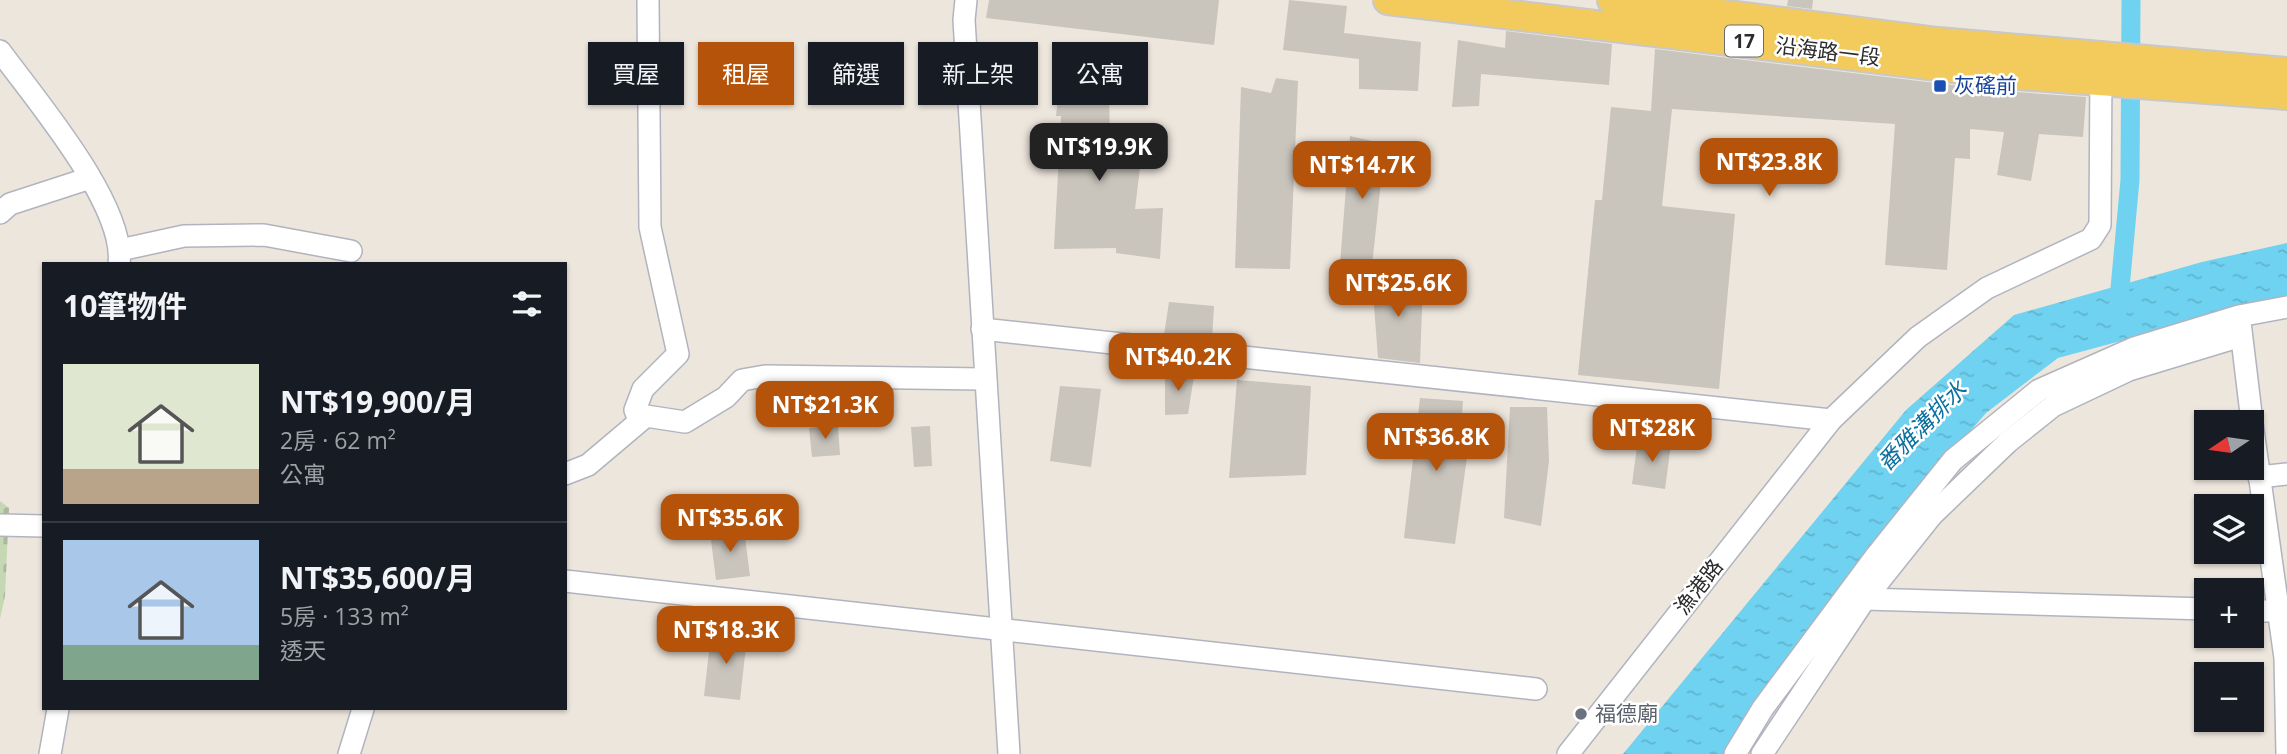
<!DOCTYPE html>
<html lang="zh-TW">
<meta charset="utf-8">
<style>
body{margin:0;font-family:"Open Sans","Noto Sans TC",sans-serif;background:#20242c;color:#f1f3f6;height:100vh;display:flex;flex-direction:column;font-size:26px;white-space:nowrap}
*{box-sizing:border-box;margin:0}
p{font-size:23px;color:#9ea1a6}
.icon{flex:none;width:38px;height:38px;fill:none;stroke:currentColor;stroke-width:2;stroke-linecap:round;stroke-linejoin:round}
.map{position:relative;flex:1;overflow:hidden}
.details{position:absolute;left:42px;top:262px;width:525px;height:448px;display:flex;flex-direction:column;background:#171b24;border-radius:0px;box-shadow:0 2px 5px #0004}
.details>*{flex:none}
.banner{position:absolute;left:588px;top:42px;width:665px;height:63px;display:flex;gap:14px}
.needle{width:46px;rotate:257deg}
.controls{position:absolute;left:2194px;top:410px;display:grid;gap:14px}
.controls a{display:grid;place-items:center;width:70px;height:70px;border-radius:0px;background:#171b24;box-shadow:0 2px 5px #0004;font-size:35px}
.price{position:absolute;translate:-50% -60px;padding:0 16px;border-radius:14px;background:#b45309;color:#fff;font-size:23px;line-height:46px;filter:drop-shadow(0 2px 4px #0008)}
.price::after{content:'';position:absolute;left:50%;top:42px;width:21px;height:16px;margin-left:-10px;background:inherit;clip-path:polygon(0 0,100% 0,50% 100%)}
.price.selected{background:#222;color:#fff}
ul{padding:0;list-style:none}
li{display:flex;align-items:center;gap:21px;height:175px;padding:0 21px}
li+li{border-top:2px solid #363941}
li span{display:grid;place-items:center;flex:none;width:196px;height:140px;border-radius:0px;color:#555}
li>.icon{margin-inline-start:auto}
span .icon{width:84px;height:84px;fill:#fffc;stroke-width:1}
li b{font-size:30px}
h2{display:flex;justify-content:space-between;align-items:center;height:84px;padding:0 21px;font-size:30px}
.tag{padding:0 24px;border-radius:0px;background:#171b24;box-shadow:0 2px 5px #0004;font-size:24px;line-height:63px}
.tag.selected{background:#b45309;color:#fff}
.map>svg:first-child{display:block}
.cemetery{fill:url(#cemetery-stones)}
.water{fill:url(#water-ripples)}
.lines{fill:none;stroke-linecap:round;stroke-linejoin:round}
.canal{stroke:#6fd2f0;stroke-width:19}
.building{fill:#c9c4bc}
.minor-casing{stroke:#b1b4bf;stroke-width:24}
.major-casing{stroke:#c8c8c8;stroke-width:32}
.minor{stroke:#fff;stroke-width:21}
.major{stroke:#f3cb5d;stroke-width:28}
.transit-dot{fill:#1a4fb4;stroke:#fff;stroke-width:2.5}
.worship-dot{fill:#6b7280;stroke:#fff;stroke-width:2.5}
.labels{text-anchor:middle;stroke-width:5;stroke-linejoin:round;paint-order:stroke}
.shield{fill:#fff;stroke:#6b6b6b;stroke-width:2}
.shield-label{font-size:19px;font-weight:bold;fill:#2b2b2b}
.street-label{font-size:21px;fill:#2b2b2b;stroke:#fff}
.transit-label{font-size:21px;fill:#164399;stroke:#fff;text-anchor:start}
.worship-label{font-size:21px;fill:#5b616d;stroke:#fff;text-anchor:start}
.water-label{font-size:23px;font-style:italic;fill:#0c719f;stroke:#fff}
</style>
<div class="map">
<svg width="2287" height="754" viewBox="0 0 2287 754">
<defs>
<pattern id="cemetery-stones" width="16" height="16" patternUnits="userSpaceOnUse" patternTransform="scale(1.75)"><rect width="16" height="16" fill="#c6d7b4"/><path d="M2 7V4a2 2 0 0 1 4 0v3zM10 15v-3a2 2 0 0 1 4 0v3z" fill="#aab99b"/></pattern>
<pattern id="water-ripples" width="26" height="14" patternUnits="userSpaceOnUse" patternTransform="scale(1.75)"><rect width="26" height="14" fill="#6fd2f0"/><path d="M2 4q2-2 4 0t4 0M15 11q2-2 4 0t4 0" fill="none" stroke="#60b4ce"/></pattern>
</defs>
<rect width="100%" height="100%" fill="#ede6dd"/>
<!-- cemetery -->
<polygon class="cemetery" points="0,501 9,508 5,596 0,619"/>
<!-- water -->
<polygon class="water" points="2287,243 2287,296 2058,358 1986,413 1919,491 1724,754 1623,754 1906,410 2014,315 2202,262"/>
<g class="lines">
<!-- canal -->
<polyline class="canal" points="2118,310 2130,180 2131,0"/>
</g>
<!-- building -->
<g class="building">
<polygon points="989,0 1219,0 1214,45 986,18"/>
<polygon points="1289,0 1347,6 1344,33 1421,42 1418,91 1359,89 1359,59 1283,50"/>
<polygon points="1788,0 1813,0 1812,9 1787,6"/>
<polygon points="1506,31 1612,44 1609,85 1481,74 1479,106 1452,107 1458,40 1505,48"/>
<polygon points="1655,49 2002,91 2086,97 2083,137 2039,134 2031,181 1997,175 2004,132 1970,129 1970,159 1955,158 1947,270 1885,265 1895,124 1672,109 1662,206 1735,214 1719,389 1578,375 1595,200 1602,200 1611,107 1651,111"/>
<polygon points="1276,78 1298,81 1290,269 1235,268 1241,87 1271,93"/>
<polygon points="1109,86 1110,152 1142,151 1135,209 1163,208 1160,259 1116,253 1116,248 1054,249 1061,116 1056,116 1059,90"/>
<polygon points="1350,136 1385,144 1372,266 1340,264"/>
<polygon points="1372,279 1423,282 1420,363 1378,358"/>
<polygon points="1169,302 1214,306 1212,340 1164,335"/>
<polygon points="1165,372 1194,376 1188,414 1165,415"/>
<polygon points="1237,380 1311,386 1306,475 1229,478"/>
<polygon points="1060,386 1101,389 1091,467 1050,461"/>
<polygon points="1420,398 1463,401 1459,454 1467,457 1455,544 1404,538"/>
<polygon points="1510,407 1547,407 1549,461 1541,526 1504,518"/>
<polygon points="838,426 840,455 812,457 809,428"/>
<polygon points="930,426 932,466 914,467 911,427"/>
<polygon points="1638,439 1671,444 1665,489 1632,484"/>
<polygon points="744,529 750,576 716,580 710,532"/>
<polygon points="711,633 747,637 740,700 704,696"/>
</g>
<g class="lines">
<!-- minor casing -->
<g class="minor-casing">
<g id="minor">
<polyline points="966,0 964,20 1009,754"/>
<path d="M0 51C35 99 126 205 119 264"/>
<polyline points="0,213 10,204 90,178"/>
<polyline points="120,250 184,236 264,235 351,251"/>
<polyline points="2240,322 2252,422"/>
<polyline points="982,329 1831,420"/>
<polyline points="639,421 635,410 643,389 678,354 650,227 648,0"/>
<polyline points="2252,423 2285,658 2287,754"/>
<polyline points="565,474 588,465 646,416 685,422 726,397 742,380 765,376 984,379"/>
<polyline points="2259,477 2287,474"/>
<polyline points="0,525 44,526"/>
<polyline points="565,581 1536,689"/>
<polyline points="1865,599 2207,609"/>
<polyline points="2252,611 2278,611"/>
<polyline points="50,754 58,709"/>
<polyline points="349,754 363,709"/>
<polyline points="1568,754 1831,420 1918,337 1987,288 2091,239 2100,225 2101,68"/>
<polyline points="1735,754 1763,708 1876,556 1953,460 2039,390 2134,348 2239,316 2287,307"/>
<polyline points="1762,754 1865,599 1932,515 2008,442 2053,406 2129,370 2241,336"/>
</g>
</g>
<!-- major casing -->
<g class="major-casing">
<g id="major">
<polyline points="1388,0 2004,74 2287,95"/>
<polyline points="1612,0 1938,42 2287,72"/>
</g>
</g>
<!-- minor -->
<use href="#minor" class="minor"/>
<!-- major -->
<use href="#major" class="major"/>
</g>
<!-- markers -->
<rect class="transit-dot" x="1933" y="79" width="14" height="14" rx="3.5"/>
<circle class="worship-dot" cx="1581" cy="714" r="7"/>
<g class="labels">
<!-- shield labels -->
<rect class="shield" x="1725" y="25.5" width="38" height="31" rx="5"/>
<g class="shield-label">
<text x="1744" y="48">17</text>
</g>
<!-- street labels -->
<g class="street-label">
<text transform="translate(1828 52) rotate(7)" y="7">沿海路一段</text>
<text transform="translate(1699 587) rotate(-52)" y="7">漁港路</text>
</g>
<!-- transit labels -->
<g class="transit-label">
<text x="1954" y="93">灰磘前</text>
</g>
<!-- worship labels -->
<g class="worship-label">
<text x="1595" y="721">福德廟</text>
</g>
<!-- water labels -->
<g class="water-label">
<text transform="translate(1922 426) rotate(-45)" y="8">番雅溝排水</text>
</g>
</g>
</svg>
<div class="controls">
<a><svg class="needle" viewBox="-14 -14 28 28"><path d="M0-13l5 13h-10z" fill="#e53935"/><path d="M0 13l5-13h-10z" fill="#9ea1a6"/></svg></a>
<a><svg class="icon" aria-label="layers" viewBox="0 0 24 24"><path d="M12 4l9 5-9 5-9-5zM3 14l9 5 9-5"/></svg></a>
<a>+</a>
<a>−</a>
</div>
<b class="price selected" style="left:1099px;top:183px">NT$19.9K</b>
<b class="price" style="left:1769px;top:198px">NT$23.8K</b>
<b class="price" style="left:1362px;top:201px">NT$14.7K</b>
<b class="price" style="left:1398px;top:319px">NT$25.6K</b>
<b class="price" style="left:1178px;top:393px">NT$40.2K</b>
<b class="price" style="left:825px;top:441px">NT$21.3K</b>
<b class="price" style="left:1652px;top:464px">NT$28K</b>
<b class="price" style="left:1436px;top:473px">NT$36.8K</b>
<b class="price" style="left:730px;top:554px">NT$35.6K</b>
<b class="price" style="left:726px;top:666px">NT$18.3K</b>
<div class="banner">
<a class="tag">買屋</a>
<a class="tag selected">租屋</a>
<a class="tag">篩選</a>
<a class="tag">新上架</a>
<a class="tag">公寓</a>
</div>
<section class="details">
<h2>10筆物件<svg class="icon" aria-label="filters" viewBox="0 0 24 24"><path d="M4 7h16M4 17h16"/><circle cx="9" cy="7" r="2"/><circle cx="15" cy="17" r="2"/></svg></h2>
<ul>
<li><span style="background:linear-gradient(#dfe7d0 75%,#b9a48a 0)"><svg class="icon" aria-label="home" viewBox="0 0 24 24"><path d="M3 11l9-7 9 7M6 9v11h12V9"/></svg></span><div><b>NT$19,900/月</b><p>2房 · 62 m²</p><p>公寓</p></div></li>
<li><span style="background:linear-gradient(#a9c7e8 75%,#7fa58c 0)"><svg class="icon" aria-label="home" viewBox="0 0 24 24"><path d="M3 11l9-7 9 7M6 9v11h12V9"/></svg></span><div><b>NT$35,600/月</b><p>5房 · 133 m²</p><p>透天</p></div></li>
</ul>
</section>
</div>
